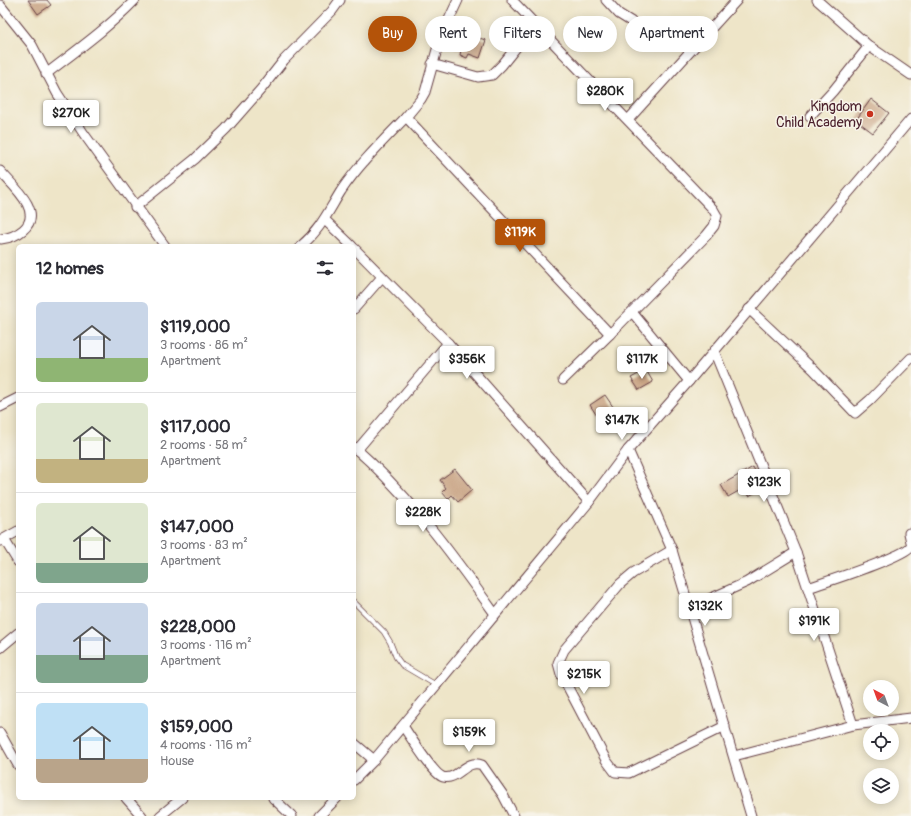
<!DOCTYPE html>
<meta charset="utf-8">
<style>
body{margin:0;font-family:Pangolin,sans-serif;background:#f2f2f3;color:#2b2b33;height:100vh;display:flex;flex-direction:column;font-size:15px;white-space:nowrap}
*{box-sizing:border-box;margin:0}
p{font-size:13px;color:#7c7c81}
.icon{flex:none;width:22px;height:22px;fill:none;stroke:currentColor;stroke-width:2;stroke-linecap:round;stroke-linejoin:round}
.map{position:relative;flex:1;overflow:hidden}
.drawer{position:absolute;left:16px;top:244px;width:340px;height:556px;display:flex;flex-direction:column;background:#fff;border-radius:6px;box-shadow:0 2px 10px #0003}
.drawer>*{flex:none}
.banner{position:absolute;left:368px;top:16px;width:380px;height:36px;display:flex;gap:8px}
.needle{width:26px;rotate:319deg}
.fabs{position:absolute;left:863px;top:680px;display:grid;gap:8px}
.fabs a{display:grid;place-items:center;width:36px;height:36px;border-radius:50%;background:#fff;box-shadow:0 2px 10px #0003;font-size:20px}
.price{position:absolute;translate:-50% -34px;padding:0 9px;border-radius:4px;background:#fff;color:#222;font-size:13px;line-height:26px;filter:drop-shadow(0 1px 2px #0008)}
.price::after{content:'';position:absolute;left:50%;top:24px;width:12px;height:9px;margin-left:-6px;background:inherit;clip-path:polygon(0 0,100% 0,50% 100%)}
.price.current{background:#b45309;color:#fff}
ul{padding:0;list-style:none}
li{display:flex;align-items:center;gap:12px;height:100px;padding:0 20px}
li+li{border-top:1px solid #e1e1e2}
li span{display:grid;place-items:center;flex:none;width:112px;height:80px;border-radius:6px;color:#555}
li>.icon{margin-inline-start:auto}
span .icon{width:48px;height:48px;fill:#fffc;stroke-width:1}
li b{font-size:17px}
h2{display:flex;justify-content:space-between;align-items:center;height:48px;padding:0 20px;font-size:17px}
.tag{padding:0 14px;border-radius:18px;background:#fff;box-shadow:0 2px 10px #0003;font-size:14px;line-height:36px}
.tag.current{background:#b45309;color:#fff}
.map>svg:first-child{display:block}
.building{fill:#c9a485}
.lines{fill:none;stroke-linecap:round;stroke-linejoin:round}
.service-casing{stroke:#633d43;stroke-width:6}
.minor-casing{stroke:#633d43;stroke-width:11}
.service{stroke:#fff;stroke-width:4.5}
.minor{stroke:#fff;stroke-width:9}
.poi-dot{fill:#c8321e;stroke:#f7f3e8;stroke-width:1.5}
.labels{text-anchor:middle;stroke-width:3;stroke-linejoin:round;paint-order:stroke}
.poi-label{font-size:14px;fill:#4a1f2b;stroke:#f7f3e8;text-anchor:end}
</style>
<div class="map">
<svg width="911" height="816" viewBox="0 0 911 816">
<rect width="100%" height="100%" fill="#f7f3e8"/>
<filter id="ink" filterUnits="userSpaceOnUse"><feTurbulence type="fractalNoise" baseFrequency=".025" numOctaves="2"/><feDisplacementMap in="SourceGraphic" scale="8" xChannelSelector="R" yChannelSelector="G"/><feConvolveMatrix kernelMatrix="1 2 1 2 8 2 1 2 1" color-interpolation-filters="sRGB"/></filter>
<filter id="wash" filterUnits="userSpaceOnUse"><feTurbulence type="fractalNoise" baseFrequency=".012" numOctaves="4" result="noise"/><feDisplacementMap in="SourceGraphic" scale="16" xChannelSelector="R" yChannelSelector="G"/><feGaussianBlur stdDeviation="0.9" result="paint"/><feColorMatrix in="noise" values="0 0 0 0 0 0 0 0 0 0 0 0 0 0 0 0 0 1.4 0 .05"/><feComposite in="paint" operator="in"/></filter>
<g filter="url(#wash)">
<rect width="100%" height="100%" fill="#eee5c8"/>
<g id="blocks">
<!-- building -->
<g class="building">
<polygon points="28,0 47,0 51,5 38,14"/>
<polygon points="461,33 486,40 480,58 469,54 467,58 460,55 461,50 455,49"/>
<polygon points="871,99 889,113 873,133 856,120"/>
<polygon points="646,370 653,382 639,390 631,378"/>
<polygon points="605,395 618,414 611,418 607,412 603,414 605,417 599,419 590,405"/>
<polygon points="753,467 756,473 754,474 762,488 749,496 744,488 728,497 721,485"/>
<polygon points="455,469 472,490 458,502 452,495 448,499 442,492 446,488 440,480"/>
</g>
</g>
</g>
<g filter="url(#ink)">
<use href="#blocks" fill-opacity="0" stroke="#633d43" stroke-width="1"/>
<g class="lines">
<!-- service casing -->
<g class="service-casing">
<polyline id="service" points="354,602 384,632 390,642 396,657 402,665 436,685"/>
</g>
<!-- minor casing -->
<g class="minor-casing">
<g id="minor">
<polyline points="458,0 440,39 425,92 421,99 406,117 610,334 706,236 714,226 717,216 713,209 512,0"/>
<polyline points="606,0 619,14 632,22"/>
<polyline points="817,0 869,46 911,75"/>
<polyline points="0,5 32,45 57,93 84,134 165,246"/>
<polyline points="432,64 478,77 492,75 502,65 535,24"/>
<path d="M46 74C77 50 108 28 135 0"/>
<polyline points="810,116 833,91 869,46"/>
<polyline points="628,120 737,0"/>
<path d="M0 171C12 185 45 212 23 230 16 236 10 238 1 239"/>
<polyline points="135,207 195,159 226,129 262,88 284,60 332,11 340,0"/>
<polyline points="325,220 352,246"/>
<path d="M301 246C320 230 328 212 341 191 359 164 384 140 406 117"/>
<polyline points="354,248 448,343 589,502"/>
<polyline points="354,309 382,277"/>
<polyline points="749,309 813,369 855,413 870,400 911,358"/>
<polyline points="632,312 689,381"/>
<polyline points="563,380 610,334"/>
<polyline points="0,407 18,398"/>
<path d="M354 447C410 496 452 554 495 614"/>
<polyline points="357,450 448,343"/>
<polyline points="628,450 672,550 751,816"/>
<polyline points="909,533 911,542"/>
<polyline points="4,539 18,562"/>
<polyline points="0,541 18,531"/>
<polyline points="672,550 633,573 620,584 564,650 558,663 561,674 606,760 615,772 629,773 725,726"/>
<polyline points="796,552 853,725"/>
<path d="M808 588C825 582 904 557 911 546"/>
<polyline points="689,608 747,582 796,552 714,351"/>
<polyline points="0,648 18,633"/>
<path d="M403 726C410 736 433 774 443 777 458 781 466 758 482 765L503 795 514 816"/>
<polyline points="0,733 18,765"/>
<polyline points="354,743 374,760"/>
<polyline points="734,756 853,725 911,718"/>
<polyline points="354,780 374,760 589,502 628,450 689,381 911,119"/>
<polyline points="126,798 142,816"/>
<polyline points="273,798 292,816"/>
<polyline points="160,816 182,798"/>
<polyline points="319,816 337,798"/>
</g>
</g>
<!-- service -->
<use href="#service" class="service"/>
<!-- minor -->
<use href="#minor" class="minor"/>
</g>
</g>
<!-- markers -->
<circle class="poi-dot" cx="870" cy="114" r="4"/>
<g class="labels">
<!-- poi labels -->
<g class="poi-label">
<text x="862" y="111">Kingdom<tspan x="862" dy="16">Child Academy</tspan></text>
</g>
</g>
</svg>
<div class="fabs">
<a><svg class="needle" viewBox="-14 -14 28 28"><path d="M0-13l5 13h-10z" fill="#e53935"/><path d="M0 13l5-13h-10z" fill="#7c7c81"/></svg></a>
<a><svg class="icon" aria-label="locate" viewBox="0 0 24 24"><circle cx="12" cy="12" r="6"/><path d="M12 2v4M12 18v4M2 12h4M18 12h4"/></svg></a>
<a><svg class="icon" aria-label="layers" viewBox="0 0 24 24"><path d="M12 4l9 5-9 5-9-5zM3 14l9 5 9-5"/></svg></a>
</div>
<b class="price" style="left:605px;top:112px">$280K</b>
<b class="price" style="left:71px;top:134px">$270K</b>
<b class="price current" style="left:520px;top:253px">$119K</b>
<b class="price" style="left:467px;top:380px">$356K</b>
<b class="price" style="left:642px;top:380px">$117K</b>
<b class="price" style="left:622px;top:441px">$147K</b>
<b class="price" style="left:764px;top:503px">$123K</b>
<b class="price" style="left:423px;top:533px">$228K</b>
<b class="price" style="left:705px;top:627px">$132K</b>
<b class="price" style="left:814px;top:642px">$191K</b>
<b class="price" style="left:584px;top:695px">$215K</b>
<b class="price" style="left:469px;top:753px">$159K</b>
<div class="banner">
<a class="tag current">Buy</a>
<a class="tag">Rent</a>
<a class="tag">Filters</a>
<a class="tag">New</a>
<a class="tag">Apartment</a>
</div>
<section class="drawer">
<h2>12 homes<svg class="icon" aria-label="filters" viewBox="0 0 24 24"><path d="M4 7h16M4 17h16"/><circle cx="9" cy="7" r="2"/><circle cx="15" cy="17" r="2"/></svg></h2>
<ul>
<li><span style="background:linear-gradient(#c9d6e8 70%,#8fb573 0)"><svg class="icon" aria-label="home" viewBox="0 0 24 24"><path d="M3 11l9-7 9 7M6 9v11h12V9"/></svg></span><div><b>$119,000</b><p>3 rooms · 86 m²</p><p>Apartment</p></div></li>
<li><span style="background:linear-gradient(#dfe7d0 70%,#c2b280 0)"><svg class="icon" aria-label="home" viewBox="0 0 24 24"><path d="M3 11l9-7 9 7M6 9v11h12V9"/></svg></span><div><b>$117,000</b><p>2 rooms · 58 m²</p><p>Apartment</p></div></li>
<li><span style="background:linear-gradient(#dfe7d0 75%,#7fa58c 0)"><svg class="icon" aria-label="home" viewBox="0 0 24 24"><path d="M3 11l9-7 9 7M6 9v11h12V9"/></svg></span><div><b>$147,000</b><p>3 rooms · 83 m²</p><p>Apartment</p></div></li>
<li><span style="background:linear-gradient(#c9d6e8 65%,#7fa58c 0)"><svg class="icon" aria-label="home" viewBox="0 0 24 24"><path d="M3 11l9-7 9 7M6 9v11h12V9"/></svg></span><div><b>$228,000</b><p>3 rooms · 116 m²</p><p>Apartment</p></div></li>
<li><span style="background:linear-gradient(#bfe0f5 70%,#b9a48a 0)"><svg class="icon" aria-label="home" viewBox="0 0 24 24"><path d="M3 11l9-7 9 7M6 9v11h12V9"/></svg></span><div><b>$159,000</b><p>4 rooms · 116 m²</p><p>House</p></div></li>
</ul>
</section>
</div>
